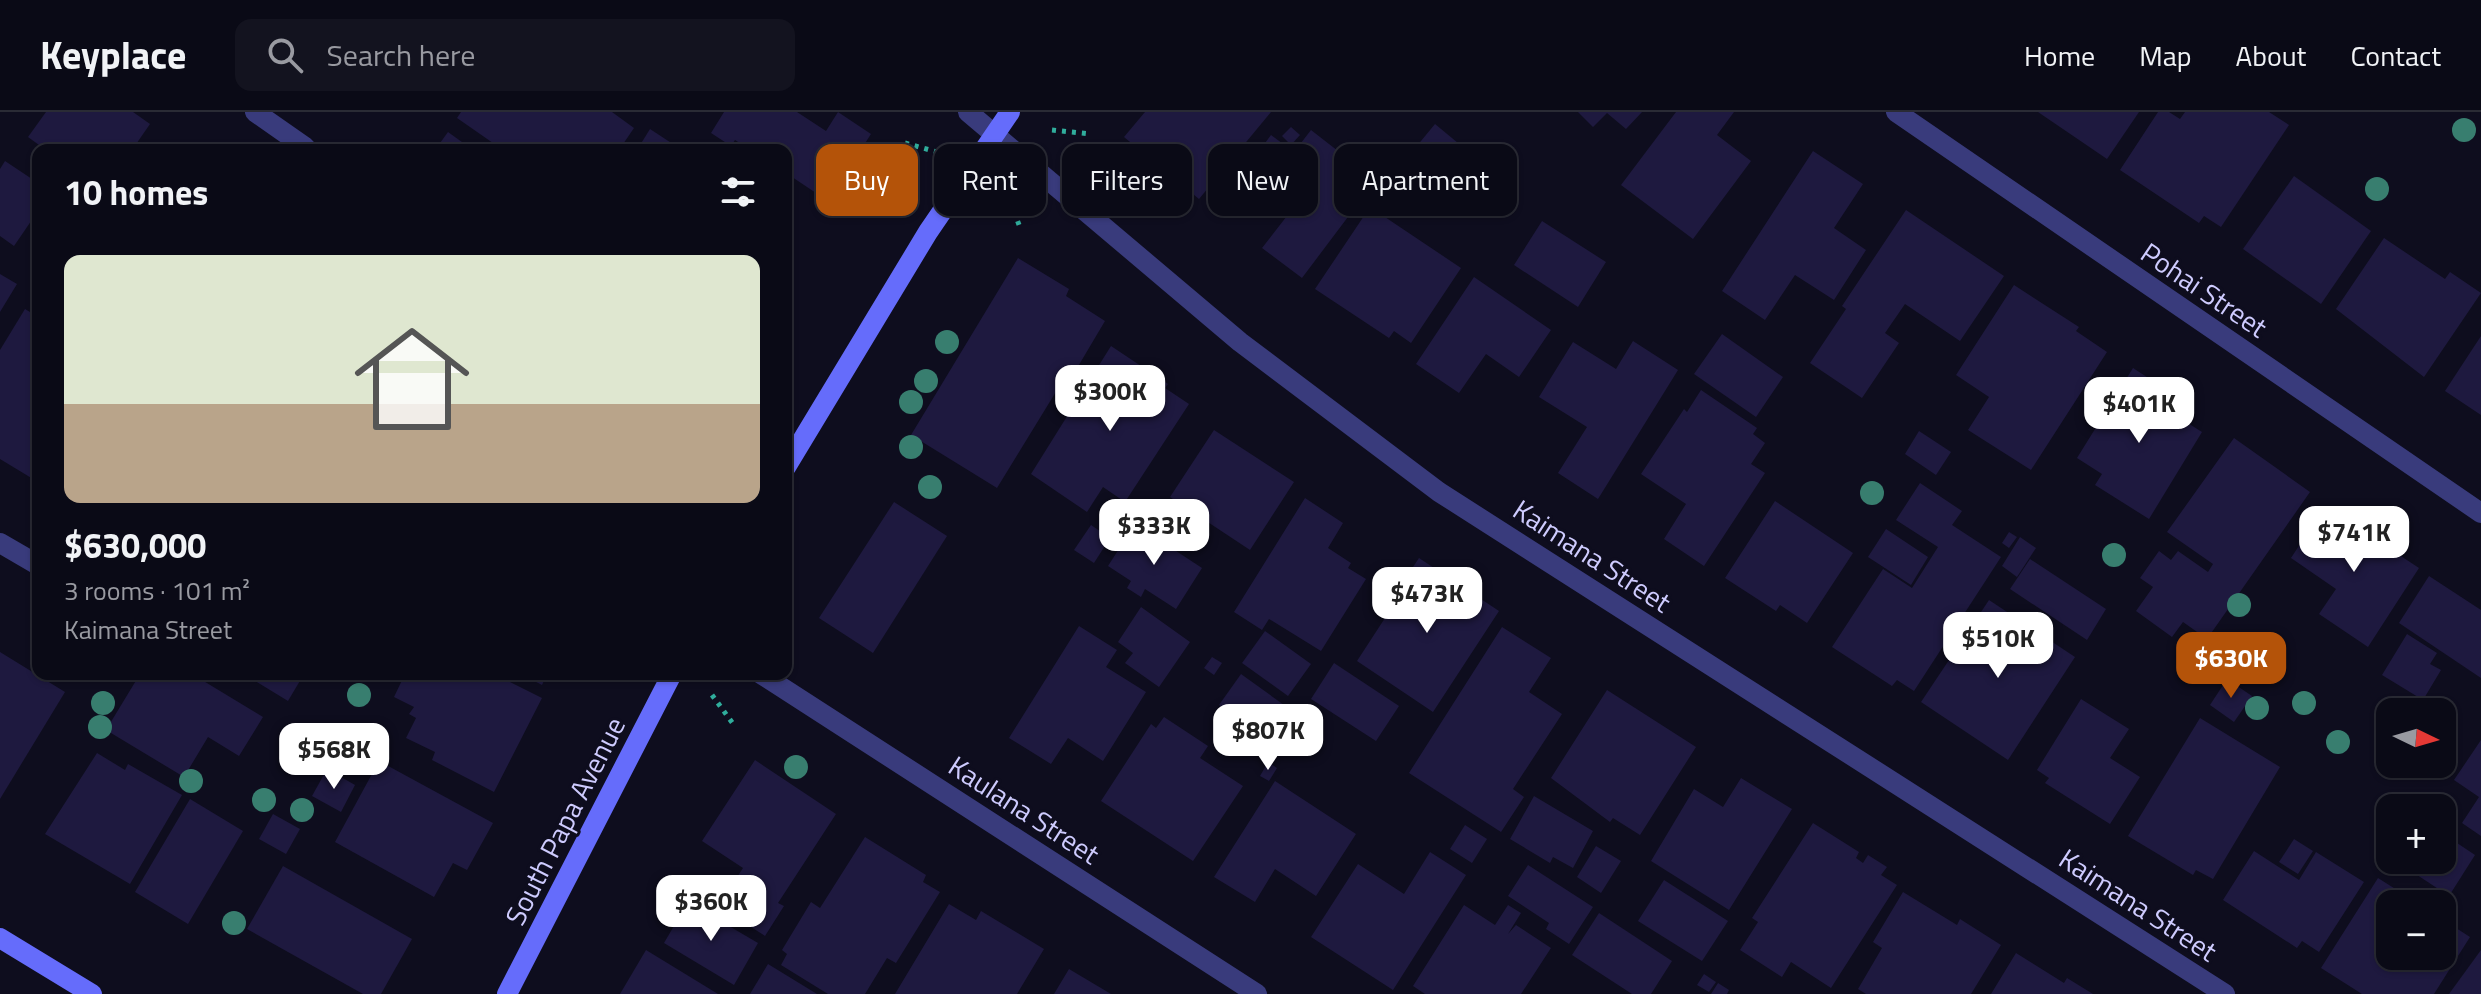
<!DOCTYPE html>
<meta charset="utf-8">
<style>
body{margin:0;font-family:"Titillium Web",sans-serif;background:#13131f;color:#f1f3f6;height:100vh;display:flex;flex-direction:column;font-size:30px;white-space:nowrap}
*{box-sizing:border-box;margin:0}
p{font-size:26px;color:#999aa1}
.icon{flex:none;width:44px;height:44px;fill:none;stroke:currentColor;stroke-width:2;stroke-linecap:round;stroke-linejoin:round}
.map{position:relative;flex:1;overflow:hidden}
.details{position:absolute;left:32px;top:32px;width:760px;height:536px;display:flex;flex-direction:column;background:#0a0a16;border-radius:16px;box-shadow:0 2px 6px #0004,0 0 0 2px #2a2b35}
.details>*{flex:none}
.banner{position:absolute;left:816px;top:32px;width:760px;height:72px;display:flex;gap:16px}
.needle{width:52px;rotate:95deg}
.tools{position:absolute;left:2376px;top:586px;display:grid;gap:16px}
.tools a{display:grid;place-items:center;width:80px;height:80px;border-radius:16px;background:#0a0a16;box-shadow:0 2px 6px #0004,0 0 0 2px #2a2b35;font-size:40px}
.price{position:absolute;translate:-50% -68px;padding:0 18px;border-radius:16px;background:#fff;color:#222;font-size:26px;line-height:52px;filter:drop-shadow(0 2px 4px #0008)}
.price::after{content:'';position:absolute;left:50%;top:48px;width:24px;height:18px;margin-left:-12px;background:inherit;clip-path:polygon(0 0,100% 0,50% 100%)}
.price.on{background:#b45309;color:#fff}
ul{padding:0;list-style:none}
li{display:grid;align-content:center;gap:16px;height:424px;padding:0 32px}
li+li{border-top:2px solid #2a2b35}
li span{display:grid;place-items:center;height:248px;border-radius:16px;color:#555}
li>.icon{margin-inline-start:auto}
span .icon{width:144px;height:144px;fill:#fffc;stroke-width:1}
li b{font-size:34px}
h2{display:flex;justify-content:space-between;align-items:center;height:96px;padding:0 32px;font-size:34px}
.chip{padding:0 28px;border-radius:16px;background:#0a0a16;box-shadow:0 2px 6px #0004,0 0 0 2px #2a2b35;font-size:28px;line-height:72px}
.chip.on{background:#b45309;color:#fff}
header{display:flex;align-items:center;gap:48px;box-sizing:border-box;height:112px;padding:0 40px;background:#0a0a16;border-bottom:2px solid #2a2b35}
header strong{font-size:38px}
nav{display:flex;gap:44px;margin-inline-start:auto;font-size:28px}
.search{width:560px;height:72px;background:#13131f;display:flex;align-items:center;gap:20px;box-sizing:border-box;padding:0 28px;border-radius:16px;color:#999aa1;font-size:30px}
.map>svg:first-child{display:block}
.building{fill:#1e193f}
.lines{fill:none;stroke-linecap:round;stroke-linejoin:round}
.path{stroke:#30ad9c;stroke-width:5;stroke-dasharray:4 6;stroke-linecap:butt}
.street{stroke:#393b7c;stroke-width:20}
.secondary{stroke:#656cfb;stroke-width:20}
.tree{fill:#387e6f}
.labels{text-anchor:middle;stroke-width:6;stroke-linejoin:round;paint-order:stroke}
.street-label{font-size:28px;fill:#cecbfe;stroke:#0e0d1e}
</style>
<header>
<strong>Keyplace</strong>
<div class="search"><svg class="icon" aria-label="search" viewBox="0 0 24 24"><circle cx="10" cy="10" r="6"/><path d="M15 15l6 6"/></svg>Search here</div>
<nav><a>Home</a><a>Map</a><a>About</a><a>Contact</a></nav>
</header>
<div class="map">
<svg width="2481" height="882" viewBox="0 0 2481 882">
<rect width="100%" height="100%" fill="#0e0d1e"/>
<!-- building -->
<g class="building">
<polygon points="46,0 133,0 150,12 132,38 46,38 28,25"/>
<polygon points="461,0 612,0 634,16 619,38 503,38 457,6"/>
<polygon points="724,0 797,0 826,19 838,0 871,22 828,89 786,61 786,38 751,38 735,28 731,34 711,21"/>
<polygon points="1145,0 1271,0 1199,87 1124,25"/>
<polygon points="1578,0 1642,0 1626,17 1607,1 1593,15"/>
<polygon points="1676,0 1734,0 1717,23 1751,49 1693,127 1621,73"/>
<polygon points="2038,0 2139,0 2107,47"/>
<polygon points="2158,0 2169,0 2180,7 2185,0 2269,0 2289,13 2221,115 2204,104 2199,111 2120,58"/>
<polygon points="1435,12 1493,60 1466,94 1407,46"/>
<polygon points="1291,15 1300,23 1291,33 1282,24"/>
<polygon points="650,17 682,38 637,38"/>
<polygon points="1311,18 1365,60 1359,68 1369,77 1302,166 1262,136 1290,100 1272,87 1267,94 1236,70 1271,23 1294,40"/>
<polygon points="448,20 473,38 435,38"/>
<polygon points="1813,39 1863,72 1834,116 1866,138 1834,188 1795,163 1765,208 1722,179"/>
<polygon points="5,49 38,71 38,99 14,134 0,124 0,57"/>
<polygon points="2294,64 2371,119 2321,192 2243,137"/>
<polygon points="1370,95 1461,156 1411,231 1394,219 1389,226 1315,177"/>
<polygon points="1906,98 2004,164 1960,229 1905,192 1885,221 1899,231 1862,286 1810,251 1846,197 1842,194"/>
<polygon points="1542,109 1606,150 1578,195 1514,153"/>
<polygon points="2384,126 2445,167 2450,160 2481,181 2424,265 2336,197"/>
<polygon points="1018,146 1069,177 1066,184 1105,209 1070,268 1065,265 997,376 911,323"/>
<polygon points="0,162 17,172 0,200"/>
<polygon points="1474,165 1551,218 1519,265 1486,242 1459,281 1416,252"/>
<polygon points="2014,173 2079,215 2076,219 2107,240 2031,358 1968,318 1989,285 1956,263"/>
<polygon points="25,197 38,205 38,370 0,347 0,238"/>
<polygon points="1722,222 1783,265 1756,305 1694,262"/>
<polygon points="2481,224 2481,303 2445,279"/>
<polygon points="1633,229 1678,258 1598,387 1558,361 1587,315 1539,285 1573,230 1616,257"/>
<polygon points="1111,234 1168,272 1165,276 1189,292 1125,390 1103,375 1087,400 1031,362"/>
<polygon points="2133,256 2173,282 2164,296 2202,320 2149,407 2095,373 2102,362 2077,346"/>
<polygon points="1701,278 1757,316 1753,322 1765,331 1751,352 1765,361 1704,454 1664,427 1686,392 1641,362 1684,297 1687,300"/>
<polygon points="1214,318 1294,370 1250,438 1170,385"/>
<polygon points="1919,319 1951,340 1936,363 1905,342"/>
<polygon points="2234,326 2310,380 2207,527 2183,510 2172,525 2136,499 2153,475 2140,466 2159,439 2171,448 2178,439 2208,460 2213,452 2167,420"/>
<polygon points="1920,371 1962,399 1952,413 2001,445 1914,579 1897,568 1892,574 1832,535 1883,457 1912,476 1938,435 1896,408"/>
<polygon points="1305,386 1343,411 1328,436 1351,451 1348,456 1366,467 1321,539 1269,507 1262,518 1234,500"/>
<polygon points="1775,389 1853,441 1807,511 1780,493 1776,499 1725,466"/>
<polygon points="894,390 947,424 873,541 819,506"/>
<polygon points="2325,394 2419,456 2368,535 2319,502 2336,477 2291,446"/>
<polygon points="1135,412 1202,456 1176,497 1145,477 1141,485 1127,476 1131,469 1108,454"/>
<polygon points="1091,413 1110,426 1094,451 1074,438"/>
<polygon points="1886,417 1928,445 1911,473 1868,445"/>
<polygon points="2009,420 2017,425 2009,436 2002,431"/>
<polygon points="2020,425 2036,436 2017,465 2002,454"/>
<polygon points="1419,446 1499,499 1433,600 1357,549 1385,506 1381,503"/>
<polygon points="2030,447 2106,497 2087,528 2010,477"/>
<polygon points="2429,464 2481,498 2481,566 2399,511"/>
<polygon points="1989,488 2075,545 2008,648 1921,590"/>
<polygon points="1141,495 1190,530 1159,575 1125,551 1133,541 1118,530"/>
<polygon points="1079,514 1117,538 1106,555 1146,580 1103,649 1068,626 1051,652 1009,626"/>
<polygon points="1502,515 1551,546 1529,580 1562,602 1513,677 1524,685 1501,720 1409,661"/>
<polygon points="1265,519 1311,552 1288,584 1242,551"/>
<polygon points="2407,522 2437,541 2430,552 2441,558 2423,588 2382,563"/>
<polygon points="0,540 65,580 0,687"/>
<polygon points="1212,545 1222,551 1214,563 1204,556"/>
<polygon points="1334,551 1399,594 1376,629 1311,587"/>
<polygon points="140,562 192,562 263,605 239,644 208,625 184,665 106,618"/>
<polygon points="244,562 304,562 288,589"/>
<polygon points="405,562 494,562 542,586 494,680 432,648 435,640 406,626 416,606 409,602 414,595 394,585"/>
<polygon points="521,562 547,562 542,573"/>
<polygon points="1241,562 1291,598 1268,629 1219,593"/>
<polygon points="2227,567 2252,584 2234,610 2210,593"/>
<polygon points="1607,578 1696,635 1640,723 1613,706 1610,710 1551,666"/>
<polygon points="2081,587 2129,617 2110,646 2140,665 2110,712 2045,671 2049,666 2037,658"/>
<polygon points="1164,605 1208,634 1200,646 1243,674 1193,749 1101,689 1151,612 1156,616"/>
<polygon points="2200,606 2280,655 2213,767 2196,758 2193,763 2128,724"/>
<polygon points="323,615 357,632 345,657 310,639"/>
<polygon points="2481,628 2481,724 2462,711 2479,685 2454,668"/>
<polygon points="97,641 125,658 128,652 182,683 130,772 45,722"/>
<polygon points="755,648 836,702 778,791 784,794 765,824 718,794 743,756 702,729"/>
<polygon points="379,649 493,711 467,758 453,751 434,785 335,730"/>
<polygon points="1268,650 1277,656 1269,669 1260,664"/>
<polygon points="327,657 355,673 341,700 312,684"/>
<polygon points="1741,666 1792,697 1729,798 1651,749 1694,677 1723,695"/>
<polygon points="1275,669 1356,722 1316,784 1275,757 1255,790 1214,765"/>
<polygon points="1534,684 1593,719 1573,756 1553,745 1550,751 1510,727"/>
<polygon points="190,687 243,719 188,812 135,780"/>
<polygon points="273,702 300,717 286,742 259,727"/>
<polygon points="1813,711 1859,740 1856,746 1863,751 1868,743 1887,755 1881,763 1897,773 1831,876 1791,850 1782,865 1740,838 1758,810 1752,806"/>
<polygon points="1465,713 1487,727 1472,751 1450,737"/>
<polygon points="2442,721 2475,743 2449,784 2399,751 2401,748 2442,748"/>
<polygon points="865,725 926,763 923,770 940,780 896,851 887,846 865,882 828,882 781,853 787,842 782,838 811,790 820,796"/>
<polygon points="2294,727 2313,739 2298,762 2279,750"/>
<polygon points="1596,734 1621,749 1601,781 1577,765"/>
<polygon points="2254,739 2299,768 2316,740 2364,770 2319,840 2302,829 2297,836 2223,788"/>
<polygon points="1430,740 1466,763 1393,878 1311,825 1358,752 1404,782"/>
<polygon points="1528,753 1593,795 1569,832 1546,817 1549,811 1508,784"/>
<polygon points="283,754 412,827 381,882 363,882 247,817"/>
<polygon points="2378,766 2419,792 2390,792 2390,844 2442,844 2442,807 2470,825 2434,882 2362,882 2321,856"/>
<polygon points="1664,768 1728,809 1702,849 1638,809"/>
<polygon points="1903,780 1957,813 1960,807 2001,833 1971,882 1866,882 1858,877 1882,836 1873,830"/>
<polygon points="688,790 758,831 734,873 664,831"/>
<polygon points="949,792 976,808 981,799 1044,837 1017,882 895,882"/>
<polygon points="1464,793 1495,813 1508,793 1521,801 1508,822 1516,813 1551,836 1521,882 1425,882 1413,874"/>
<polygon points="1599,801 1672,849 1651,882 1632,882 1572,843"/>
<polygon points="646,838 718,882 620,882"/>
<polygon points="2481,838 2481,882 2449,882"/>
<polygon points="2016,841 2064,871 2067,866 2093,882 1991,882"/>
<polygon points="768,852 817,882 750,882"/>
<polygon points="1069,857 1111,882 1054,882"/>
<polygon points="1704,862 1716,870 1709,880 1697,873"/>
<polygon points="1718,871 1729,878 1727,882 1711,882"/>
</g>
<g class="lines">
<!-- path -->
<g class="path">
<polyline points="1052,18 1091,22"/>
<polyline points="905,31 937,40"/>
<polyline points="1007,81 1021,118"/>
<polyline points="712,583 734,613"/>
</g>
<!-- street -->
<g class="street">
<polyline points="255,0 305,35"/>
<polyline points="968,0 1240,230 1439,380 2225,882"/>
<polyline points="1896,0 2481,401"/>
<polyline points="0,431 38,453"/>
<polyline points="761,562 1257,882"/>
</g>
<!-- secondary -->
<g class="secondary">
<polyline points="786,355 928,120 1010,0"/>
<polyline points="0,826 92,882"/>
<polyline points="507,882 672,562"/>
</g>
</g>
<!-- trees -->
<g class="tree">
<circle cx="2464" cy="18" r="12"/>
<circle cx="2377" cy="77" r="12"/>
<circle cx="947" cy="230" r="12"/>
<circle cx="926" cy="269" r="12"/>
<circle cx="911" cy="290" r="12"/>
<circle cx="911" cy="335" r="12"/>
<circle cx="930" cy="375" r="12"/>
<circle cx="1872" cy="381" r="12"/>
<circle cx="2114" cy="443" r="12"/>
<circle cx="2239" cy="493" r="12"/>
<circle cx="2215" cy="549" r="12"/>
<circle cx="359" cy="583" r="12"/>
<circle cx="103" cy="591" r="12"/>
<circle cx="2304" cy="591" r="12"/>
<circle cx="2257" cy="596" r="12"/>
<circle cx="100" cy="615" r="12"/>
<circle cx="2338" cy="630" r="12"/>
<circle cx="796" cy="655" r="12"/>
<circle cx="191" cy="669" r="12"/>
<circle cx="264" cy="688" r="12"/>
<circle cx="302" cy="698" r="12"/>
<circle cx="234" cy="811" r="12"/>
</g>
<g class="labels">
<!-- street labels -->
<g class="street-label">
<text transform="translate(2204 178) rotate(34)" y="10">Pohai Street</text>
<text transform="translate(1592 444) rotate(33)" y="10">Kaimana Street</text>
<text transform="translate(1024 698) rotate(33)" y="10">Kaulana Street</text>
<text transform="translate(565 709) rotate(-63)" y="10">South Papa Avenue</text>
<text transform="translate(2138 793) rotate(33)" y="10">Kaimana Street</text>
</g>
</g>
</svg>
<div class="tools">
<a><svg class="needle" viewBox="-14 -14 28 28"><path d="M0-13l5 13h-10z" fill="#e53935"/><path d="M0 13l5-13h-10z" fill="#999aa1"/></svg></a>
<a>+</a>
<a>−</a>
</div>
<b class="price" style="left:1110px;top:321px">$300K</b>
<b class="price" style="left:2139px;top:333px">$401K</b>
<b class="price" style="left:1154px;top:455px">$333K</b>
<b class="price" style="left:2354px;top:462px">$741K</b>
<b class="price" style="left:1427px;top:523px">$473K</b>
<b class="price" style="left:1998px;top:568px">$510K</b>
<b class="price on" style="left:2231px;top:588px">$630K</b>
<b class="price" style="left:1268px;top:660px">$807K</b>
<b class="price" style="left:334px;top:679px">$568K</b>
<b class="price" style="left:711px;top:831px">$360K</b>
<div class="banner">
<a class="chip on">Buy</a>
<a class="chip">Rent</a>
<a class="chip">Filters</a>
<a class="chip">New</a>
<a class="chip">Apartment</a>
</div>
<section class="details">
<h2>10 homes<svg class="icon" aria-label="filters" viewBox="0 0 24 24"><path d="M4 7h16M4 17h16"/><circle cx="9" cy="7" r="2"/><circle cx="15" cy="17" r="2"/></svg></h2>
<ul>
<li><span style="background:linear-gradient(#dfe7d0 60%,#b9a48a 0)"><svg class="icon" aria-label="home" viewBox="0 0 24 24"><path d="M3 11l9-7 9 7M6 9v11h12V9"/></svg></span><div><b>$630,000</b><p>3 rooms · 101 m²</p><p>Kaimana Street</p></div></li>
</ul>
</section>
</div>
